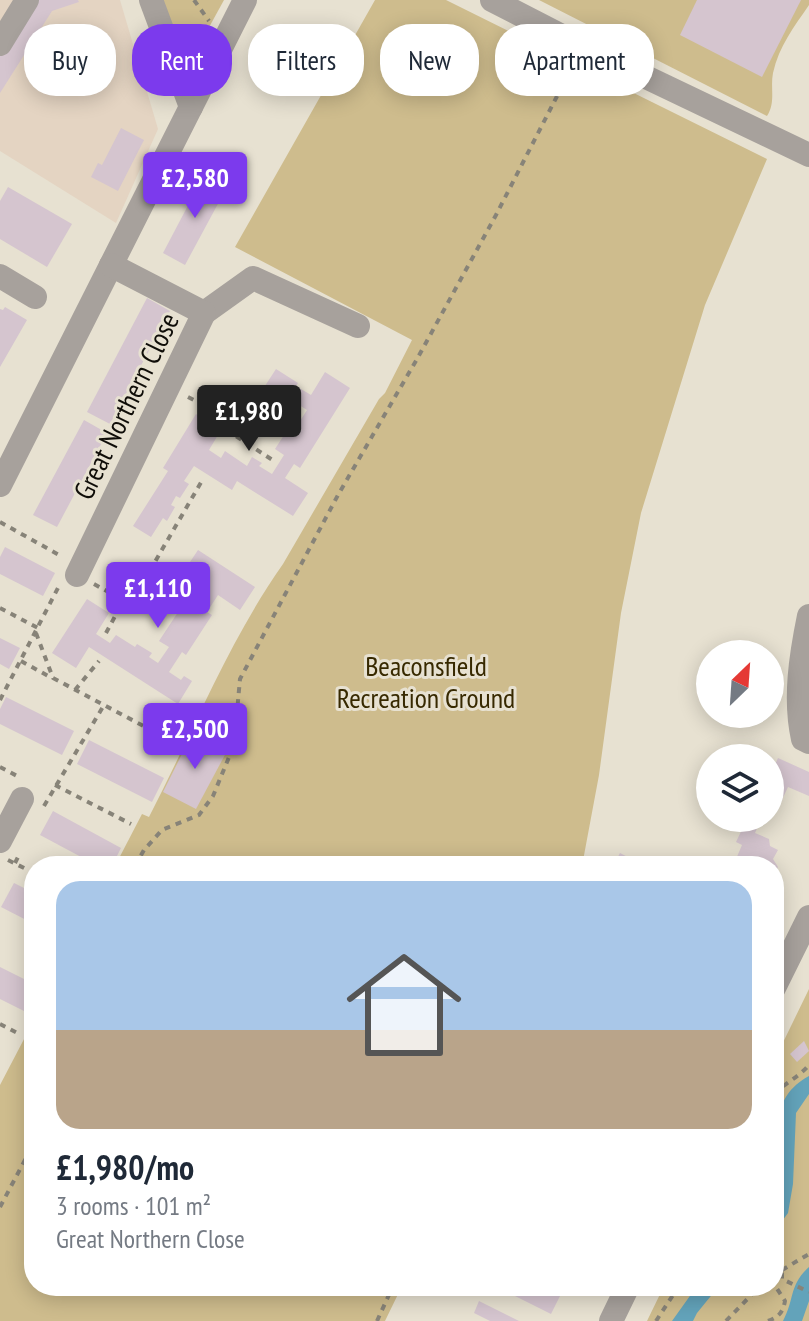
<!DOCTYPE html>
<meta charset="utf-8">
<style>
body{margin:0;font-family:"PT Sans Narrow",sans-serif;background:#f6f6f7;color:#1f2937;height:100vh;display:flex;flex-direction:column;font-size:30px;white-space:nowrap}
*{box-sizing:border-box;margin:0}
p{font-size:26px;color:#747a83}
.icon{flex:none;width:44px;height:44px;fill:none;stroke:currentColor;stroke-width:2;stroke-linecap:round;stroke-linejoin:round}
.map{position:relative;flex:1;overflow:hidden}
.details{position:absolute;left:24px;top:856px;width:760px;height:440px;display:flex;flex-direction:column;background:#fff;border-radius:32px;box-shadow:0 4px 20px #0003}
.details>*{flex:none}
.top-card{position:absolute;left:24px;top:24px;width:762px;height:72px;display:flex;gap:16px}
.needle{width:52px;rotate:25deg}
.controls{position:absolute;left:696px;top:640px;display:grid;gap:16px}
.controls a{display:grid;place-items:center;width:88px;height:88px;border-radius:50%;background:#fff;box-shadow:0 4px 20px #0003;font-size:40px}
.price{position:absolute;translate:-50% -68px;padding:0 18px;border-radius:8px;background:#7c3aed;color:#fff;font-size:26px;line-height:52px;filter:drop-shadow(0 2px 4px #0008)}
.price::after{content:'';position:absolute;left:50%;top:48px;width:24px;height:18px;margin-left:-12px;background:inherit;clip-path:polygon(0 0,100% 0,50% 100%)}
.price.active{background:#222;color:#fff}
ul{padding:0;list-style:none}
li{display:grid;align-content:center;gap:16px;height:424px;padding:0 32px}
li+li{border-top:2px solid #e0e1e3}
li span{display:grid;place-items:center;height:248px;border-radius:24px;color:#555}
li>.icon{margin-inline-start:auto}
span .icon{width:144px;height:144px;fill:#fffc;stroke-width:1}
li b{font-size:34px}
.tag{padding:0 28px;border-radius:32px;background:#fff;box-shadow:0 4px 20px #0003;font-size:28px;line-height:72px}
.tag.active{background:#7c3aed;color:#fff}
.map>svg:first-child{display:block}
.industrial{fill:#e4d4c2}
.green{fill:#cebc8d}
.water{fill:#63a3ba}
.building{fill:#d5c5cf}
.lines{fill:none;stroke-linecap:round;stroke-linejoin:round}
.path{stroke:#878378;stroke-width:4;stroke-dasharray:6 6;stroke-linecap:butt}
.minor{stroke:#a7a19c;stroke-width:24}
.labels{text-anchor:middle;stroke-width:6;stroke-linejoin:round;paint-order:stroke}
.street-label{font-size:28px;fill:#0f0d08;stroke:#e7e1d1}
.park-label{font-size:28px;fill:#372900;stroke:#e7e1d1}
</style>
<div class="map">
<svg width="809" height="1321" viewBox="0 0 809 1321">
<rect width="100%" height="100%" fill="#e7e1d1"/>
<!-- industrial -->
<polygon class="industrial" points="0,0 120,0 158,129 116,223 0,151"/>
<!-- green -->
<g class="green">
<polygon points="155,0 224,0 190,62 185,62"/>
<path d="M375 0H446L767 159 705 305 641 513 621 613 599 775 582 866H115L142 814 149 817C193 732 228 642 283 564L379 399 385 393 412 340 235 247Z"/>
<path d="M539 0H809V5C794 27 779 46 773 73 770 88 776 102 767 116Z"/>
<polygon points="809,989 809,1321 647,1321 664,1286 774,1286 774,1061"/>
<polygon points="34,1020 34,1286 402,1286 385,1321 0,1321 0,1085"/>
</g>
<!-- water -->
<g class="water">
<path d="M809 1076V1094L796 1113 793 1184 788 1213 774 1232C774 1211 778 1191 779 1170 779 1132 769 1098 809 1076Z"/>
<path d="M809 1267V1301L802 1321H783C795 1298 789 1285 809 1267Z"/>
<polygon points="697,1286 719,1286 697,1313 693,1321 672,1321"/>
</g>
<!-- building -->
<g class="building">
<polygon points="29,0 78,0 79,2 52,11 0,93 0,49"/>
<polygon points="697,0 801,0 762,77 680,35"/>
<polygon points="121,128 144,140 118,191 91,177 98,163 102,165"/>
<polygon points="204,175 227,187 185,265 163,253"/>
<polygon points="8,187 72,224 47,267 0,239 0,201"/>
<polygon points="147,298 170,311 110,424 87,412"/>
<polygon points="5,307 27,320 0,367 0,309 3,310"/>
<polygon points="276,369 298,383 296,386 311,395 325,372 350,388 300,468 294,464 285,478 308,493 293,516 237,481 232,490 194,466 184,481 189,484 180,498 176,496 171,505 175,507 167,521 163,518 151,537 133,526 168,471 163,468 196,414 221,430 209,450 221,458 225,451 247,466 252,457 262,463 259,466 272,474 284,455 275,449 295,418 300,421 307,410 288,398 283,406 261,392"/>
<polygon points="84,420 107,433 57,527 33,515"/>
<polygon points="5,547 55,573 43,596 0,574 0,557"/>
<polygon points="198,550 255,587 240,610 218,595 207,612 212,615 186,655 182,652 169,672 181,680 184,676 192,681 178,704 89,647 76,668 52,653 87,599 109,613 96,634 110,643 116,635 135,647 137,644 152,653 149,657 158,663 169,647 159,641 188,597 196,602 205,589 182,574"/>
<polygon points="0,638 20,648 9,669 0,664"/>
<polygon points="6,697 74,731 62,755 0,724 0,709"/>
<polygon points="192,734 227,751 196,809 163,792"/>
<polygon points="89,740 164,778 152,802 77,764"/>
<polygon points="778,758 809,772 809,796 788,787 780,804 770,800 770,776"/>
<polygon points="53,811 121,848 112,866 98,866 40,835"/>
<polygon points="746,821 758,826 755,833 769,839 770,846 778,850 773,859 778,867 774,874 774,866 733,866 742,845 736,842"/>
<polygon points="620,853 639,863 638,866 613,866"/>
<polygon points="14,883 34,893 34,924 1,907"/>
<polygon points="0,967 34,984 32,1015 0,999"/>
<polygon points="804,1041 809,1051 797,1062 790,1054"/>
<polygon points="495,1286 565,1286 551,1314"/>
<polygon points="479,1301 519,1321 490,1321 474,1313"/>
</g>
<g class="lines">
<!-- path -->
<g class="path">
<polyline points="194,0 209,21"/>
<polyline points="188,397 227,417 222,427 274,461"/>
<polyline points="0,522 61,556"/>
<polyline points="146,578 181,600"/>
<polyline points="94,584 119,598 138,591 203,479"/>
<polyline points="0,608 38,628"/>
<polyline points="36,633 53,678 168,739"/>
<polyline points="106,633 126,596"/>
<polyline points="21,661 50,677"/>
<polyline points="75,690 99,661"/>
<polyline points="0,700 60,584"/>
<polyline points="0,767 19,777"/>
<polyline points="55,785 131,824"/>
<polyline points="44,806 104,705"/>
<polyline points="8,860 34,873"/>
<polyline points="15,863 20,853"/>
<polyline points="135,866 144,850 162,830 199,815 213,796 234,745 240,679 338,495 417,359 496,215 573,65"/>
<polyline points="0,1024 21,1035"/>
<path d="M774 1094C785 1083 799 1077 809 1065"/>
<polyline points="0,1207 34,1143"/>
<polyline points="774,1265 782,1270 782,1279 809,1292"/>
<polyline points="782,1270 809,1254"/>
<polyline points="377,1321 393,1286"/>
<polyline points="656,1321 679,1286"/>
<polyline points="726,1321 760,1286"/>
<path d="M768 1321C779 1317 783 1312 785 1301L774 1284"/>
</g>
<!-- minor -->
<g class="minor">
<polyline points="151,0 191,107"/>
<polyline points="492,0 583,47 809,155"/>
<polyline points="0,44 27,0"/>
<polyline points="0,276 35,297"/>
<polyline points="204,313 253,278 358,326"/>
<polyline points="0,485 245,0"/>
<polyline points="77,575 204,313 111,265"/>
<path d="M809 616C801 655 794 699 803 739L809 742"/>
<polyline points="0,841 22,799"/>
<polyline points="774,988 809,917"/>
<polyline points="611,1321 628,1286"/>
</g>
</g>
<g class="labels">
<!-- street labels -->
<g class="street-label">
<text transform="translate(126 406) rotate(-64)" y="10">Great Northern Close</text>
</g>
<!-- park labels -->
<g class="park-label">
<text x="426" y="676">Beaconsfield<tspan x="426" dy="32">Recreation Ground</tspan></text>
</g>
</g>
</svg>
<div class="controls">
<a><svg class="needle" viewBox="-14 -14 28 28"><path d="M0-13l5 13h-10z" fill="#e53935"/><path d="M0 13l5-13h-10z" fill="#747a83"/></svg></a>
<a><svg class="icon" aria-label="layers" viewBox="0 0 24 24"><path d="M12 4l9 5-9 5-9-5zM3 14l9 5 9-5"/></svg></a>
</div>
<b class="price" style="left:195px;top:220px">£2,580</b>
<b class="price active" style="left:249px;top:453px">£1,980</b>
<b class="price" style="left:158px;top:630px">£1,110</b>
<b class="price" style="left:195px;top:771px">£2,500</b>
<div class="top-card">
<a class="tag">Buy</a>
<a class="tag active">Rent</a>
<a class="tag">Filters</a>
<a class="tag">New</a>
<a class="tag">Apartment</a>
</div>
<section class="details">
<ul>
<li><span style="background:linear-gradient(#a9c7e8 60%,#b9a48a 0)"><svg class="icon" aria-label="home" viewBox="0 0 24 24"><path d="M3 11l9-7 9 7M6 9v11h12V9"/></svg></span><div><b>£1,980/mo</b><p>3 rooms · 101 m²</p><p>Great Northern Close</p></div></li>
</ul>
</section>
</div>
